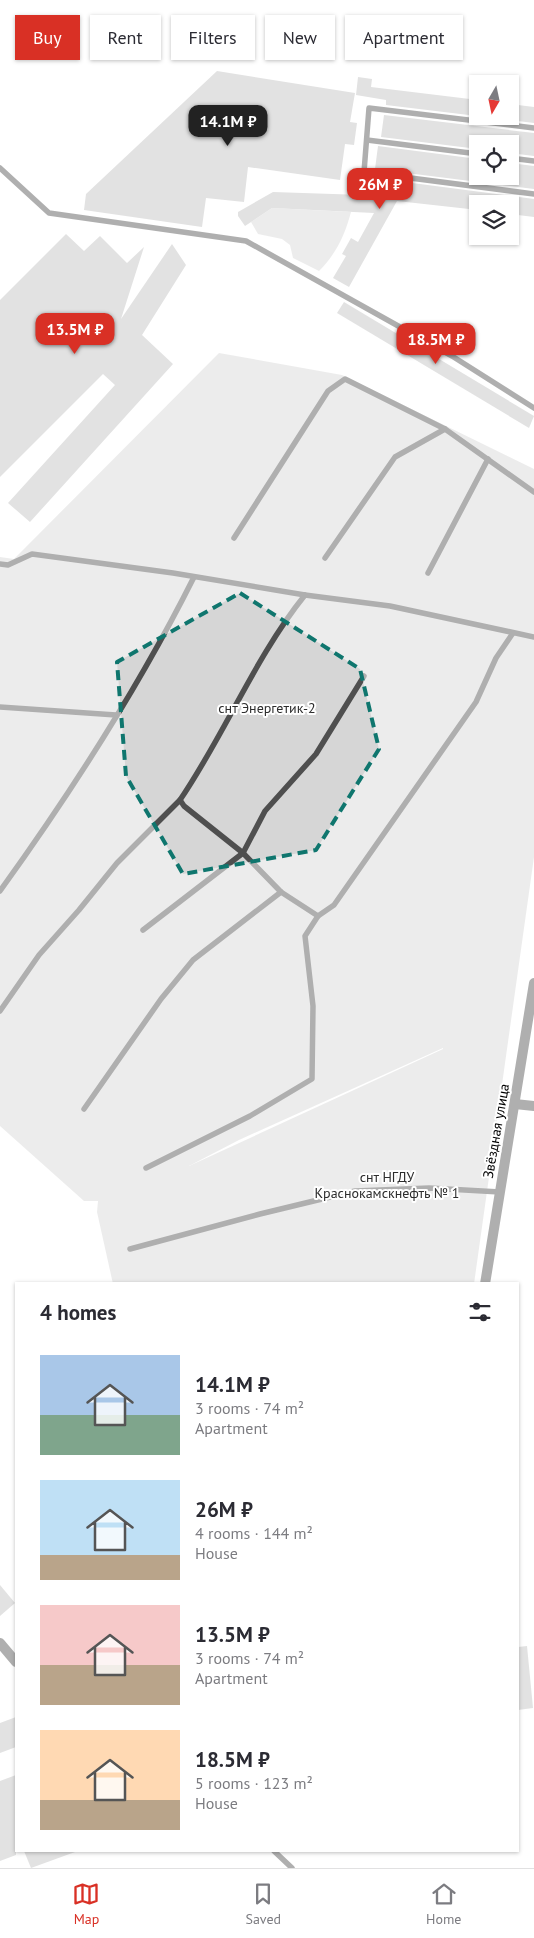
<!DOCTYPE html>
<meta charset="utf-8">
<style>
body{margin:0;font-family:"PT Sans",sans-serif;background:#f7f7f7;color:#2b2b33;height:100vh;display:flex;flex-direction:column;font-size:19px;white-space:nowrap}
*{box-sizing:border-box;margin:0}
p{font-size:16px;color:#7c7c81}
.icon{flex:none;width:28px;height:28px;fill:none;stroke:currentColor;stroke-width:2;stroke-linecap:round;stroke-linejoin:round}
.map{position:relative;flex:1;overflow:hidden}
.sheet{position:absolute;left:15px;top:1282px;width:504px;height:570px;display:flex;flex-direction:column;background:#fff;border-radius:0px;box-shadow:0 1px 4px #0004}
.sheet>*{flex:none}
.top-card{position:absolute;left:15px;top:15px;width:505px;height:45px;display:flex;gap:10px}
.needle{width:32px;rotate:189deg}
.buttons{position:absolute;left:469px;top:75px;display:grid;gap:10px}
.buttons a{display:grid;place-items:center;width:50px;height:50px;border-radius:0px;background:#fff;box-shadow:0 1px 4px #0004;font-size:25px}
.price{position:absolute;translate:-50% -42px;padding:0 11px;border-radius:10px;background:#d93025;color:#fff;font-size:16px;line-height:32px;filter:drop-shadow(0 1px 2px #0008)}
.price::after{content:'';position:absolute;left:50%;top:30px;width:15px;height:11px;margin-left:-8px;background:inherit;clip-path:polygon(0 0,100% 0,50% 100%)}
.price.on{background:#222;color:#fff}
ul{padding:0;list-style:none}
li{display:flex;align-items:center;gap:15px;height:125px;padding:0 25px}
li span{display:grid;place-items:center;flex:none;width:140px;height:100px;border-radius:0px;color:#555}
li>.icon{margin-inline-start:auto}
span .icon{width:60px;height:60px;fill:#fffc;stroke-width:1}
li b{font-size:21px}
h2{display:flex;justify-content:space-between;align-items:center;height:60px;padding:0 25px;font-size:21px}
.tag{padding:0 18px;border-radius:0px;background:#fff;box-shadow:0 1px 4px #0004;font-size:18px;line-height:45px}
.tag.on{background:#d93025;color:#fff}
.dock{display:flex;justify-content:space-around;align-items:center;height:70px;border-top:1px solid #e1e1e2;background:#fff;font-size:14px;color:#7c7c81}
.dock a{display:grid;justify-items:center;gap:2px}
.dock .on{color:#d93025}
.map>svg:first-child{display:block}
.green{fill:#d6d6d6;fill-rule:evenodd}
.building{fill:#bfbfbf}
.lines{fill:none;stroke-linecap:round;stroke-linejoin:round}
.lane{stroke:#4f4f4f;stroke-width:5.5}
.street{stroke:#4f4f4f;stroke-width:10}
.marked{fill:none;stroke:#0f766e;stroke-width:4;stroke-dasharray:10 6;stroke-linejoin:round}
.labels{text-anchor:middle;stroke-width:4;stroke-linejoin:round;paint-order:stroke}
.park-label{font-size:14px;fill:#2d2d2d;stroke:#fff}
.street-label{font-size:14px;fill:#000;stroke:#fff}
</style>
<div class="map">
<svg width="534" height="1868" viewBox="0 0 534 1868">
<rect width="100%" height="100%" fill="#fff"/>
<!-- green -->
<g class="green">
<path d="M272 208 351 212C345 235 336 254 319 271L293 258 290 245 282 239 258 234 251 222Z"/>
<path d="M219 353 342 375 534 469V857L474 1284H113L97 1212 98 1201H84L0 1126V557L14 559ZM443 1048V1049L189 1166 239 1140Z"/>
</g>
<!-- building -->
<g class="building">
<polygon points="217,71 355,93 350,122 357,123 354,145 345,144 340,180 248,167 244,202 206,198 202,227 84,210 86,194"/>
<polygon points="358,77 372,79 371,87 478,100 478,116 510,116 510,104 534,107 534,123 386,105 386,100 356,95"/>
<polygon points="384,115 534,133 534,156 510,153 510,144 478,144 478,149 381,137"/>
<polygon points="378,146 478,159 478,176 510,176 510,163 534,166 534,189 375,169"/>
<polygon points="374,178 534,199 534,217 510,214 510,204 478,204 478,210 397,201 349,287 333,278 346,256 342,254 351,238 358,242 374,213 272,208 245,226 238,216 238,212 273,192 363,195 365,182 373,183"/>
<polygon points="66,234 84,251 100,236 127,263 144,247 121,319 172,244 186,265 142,335 173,364 30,522 8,503 115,385 103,374 0,477 0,300"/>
<polygon points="344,302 534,416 529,428 337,313"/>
<polygon points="0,1585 15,1603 0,1616"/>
<polygon points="527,1646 533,1708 518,1710 518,1647"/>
<polygon points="16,1717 16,1747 0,1753 0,1723"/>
<polygon points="16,1775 16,1855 0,1861 0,1781"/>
<polygon points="24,1851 75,1851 75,1852 31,1868"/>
</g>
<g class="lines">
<!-- lane -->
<g class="lane">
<polyline points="534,128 369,108 364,172 534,194"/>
<polyline points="367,140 478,154"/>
<polyline points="510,158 534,161"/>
<polyline points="0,168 49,213 246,241 452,356 534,408"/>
<polyline points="234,538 328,391 345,379 445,429 534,492"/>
<polyline points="325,558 395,457 445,429"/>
<polyline points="0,564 8,565 32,554 173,573 305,595 390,606 534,637"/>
<polyline points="428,573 488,459"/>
<polyline points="0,707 116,715"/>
<path d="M180 800C225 734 255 657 305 595"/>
<path d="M0 891C72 791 139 687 194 577"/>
<polyline points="143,930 243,853 265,811 316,754 364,676"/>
<polyline points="0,1011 39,955 79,910 117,863 180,800 184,806 243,853 281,892 318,916"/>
<polyline points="84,1109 161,999 193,960 281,892"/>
<polyline points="146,1168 250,1116 312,1079 313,1006 305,936 318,916 334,905 476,702 496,658 513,633"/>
<polyline points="130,1249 260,1214 355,1191 429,1188 500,1192"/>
<polyline points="274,1851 292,1868"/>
</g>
<!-- street -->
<g class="street">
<polyline points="515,1104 534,1106"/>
<polyline points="485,1284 534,983"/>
<polyline points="0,1643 16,1662"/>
</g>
</g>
<!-- marked area -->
<path d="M0 0H534V1868H0ZM240 593 360 669 379 749 316 850 183 874 126 776 117 662Z" fill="#fff" fill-opacity=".55" fill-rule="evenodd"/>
<path class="marked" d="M240 593 360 669 379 749 316 850 183 874 126 776 117 662Z"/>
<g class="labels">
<!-- park labels -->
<g class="park-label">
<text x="267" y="713">снт Энергетик-2</text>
<text x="387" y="1182">снт НГДУ<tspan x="387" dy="16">Краснокамскнефть № 1</tspan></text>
</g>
<!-- street labels -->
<g class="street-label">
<text transform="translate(496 1131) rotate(-80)" y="5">Звёздная улица</text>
</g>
</g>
</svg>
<div class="buttons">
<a><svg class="needle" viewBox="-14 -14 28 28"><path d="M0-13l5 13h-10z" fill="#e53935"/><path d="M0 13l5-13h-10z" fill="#7c7c81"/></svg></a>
<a><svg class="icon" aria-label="locate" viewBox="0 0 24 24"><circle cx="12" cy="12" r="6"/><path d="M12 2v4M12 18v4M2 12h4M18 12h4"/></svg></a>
<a><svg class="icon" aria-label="layers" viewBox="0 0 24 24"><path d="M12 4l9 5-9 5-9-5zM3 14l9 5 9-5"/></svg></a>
</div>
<b class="price on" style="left:228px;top:147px">14.1M ₽</b>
<b class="price" style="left:380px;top:210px">26M ₽</b>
<b class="price" style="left:75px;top:355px">13.5M ₽</b>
<b class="price" style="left:436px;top:365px">18.5M ₽</b>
<div class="top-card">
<a class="tag on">Buy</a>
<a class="tag">Rent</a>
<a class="tag">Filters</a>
<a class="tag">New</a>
<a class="tag">Apartment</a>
</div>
<section class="sheet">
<h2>4 homes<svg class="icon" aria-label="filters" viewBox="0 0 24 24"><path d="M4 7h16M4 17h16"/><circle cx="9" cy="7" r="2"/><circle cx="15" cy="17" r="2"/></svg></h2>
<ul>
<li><span style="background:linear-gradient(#a9c7e8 60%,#7fa58c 0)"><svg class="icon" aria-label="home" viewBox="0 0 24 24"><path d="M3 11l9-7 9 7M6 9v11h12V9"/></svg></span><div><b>14.1M ₽</b><p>3 rooms · 74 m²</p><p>Apartment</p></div></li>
<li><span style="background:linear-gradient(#bfe0f5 75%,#b9a48a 0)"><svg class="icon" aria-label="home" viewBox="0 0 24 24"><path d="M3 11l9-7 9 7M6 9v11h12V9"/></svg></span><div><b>26M ₽</b><p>4 rooms · 144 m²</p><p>House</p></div></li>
<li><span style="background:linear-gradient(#f6c9c9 60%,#b9a48a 0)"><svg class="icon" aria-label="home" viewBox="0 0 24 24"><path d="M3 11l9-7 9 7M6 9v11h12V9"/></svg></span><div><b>13.5M ₽</b><p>3 rooms · 74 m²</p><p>Apartment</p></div></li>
<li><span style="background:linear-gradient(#ffd9b3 70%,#b9a48a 0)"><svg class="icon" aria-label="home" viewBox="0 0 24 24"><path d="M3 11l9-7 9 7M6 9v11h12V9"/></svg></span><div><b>18.5M ₽</b><p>5 rooms · 123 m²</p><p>House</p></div></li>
</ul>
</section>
</div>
<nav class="dock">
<a class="on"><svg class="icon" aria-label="map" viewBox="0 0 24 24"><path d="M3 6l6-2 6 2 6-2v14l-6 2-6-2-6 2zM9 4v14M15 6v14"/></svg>Map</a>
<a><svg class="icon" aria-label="saved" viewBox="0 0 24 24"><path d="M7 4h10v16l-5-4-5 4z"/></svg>Saved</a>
<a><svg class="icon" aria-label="home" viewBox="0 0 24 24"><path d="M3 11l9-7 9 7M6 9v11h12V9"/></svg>Home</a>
</nav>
